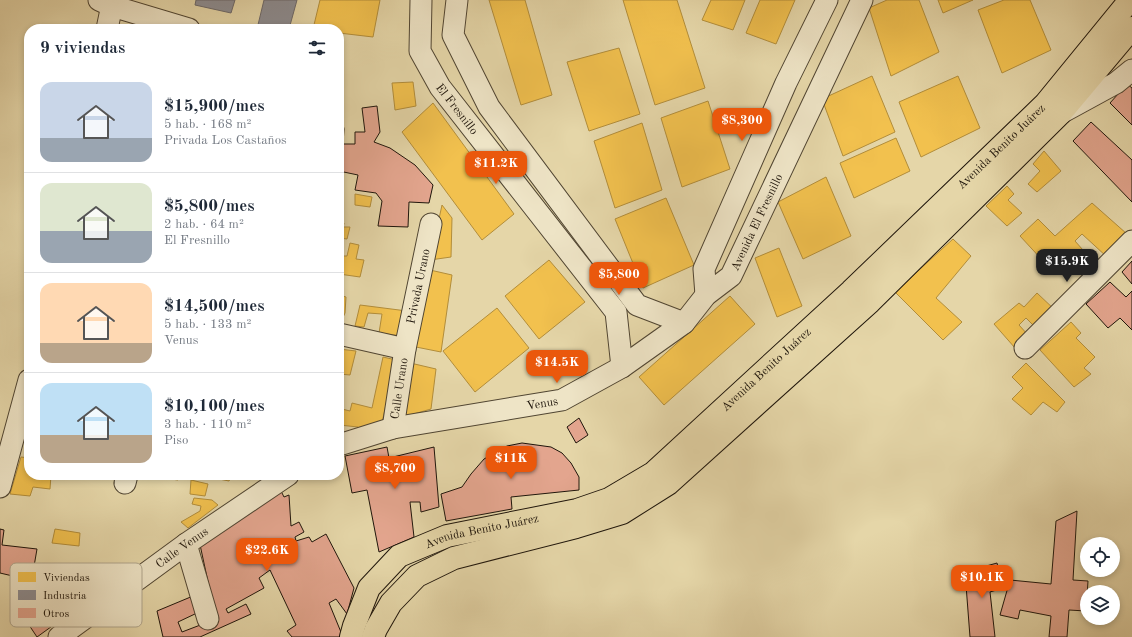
<!DOCTYPE html>
<html lang="es">
<meta charset="utf-8">
<style>
body{margin:0;font-family:"Old Standard TT",serif;background:#f2f2f3;color:#1f2937;height:100vh;display:flex;flex-direction:column;font-size:15px;white-space:nowrap}
*{box-sizing:border-box;margin:0}
p{font-size:13px;color:#747a83}
.icon{flex:none;width:22px;height:22px;fill:none;stroke:currentColor;stroke-width:2;stroke-linecap:round;stroke-linejoin:round}
.map{position:relative;flex:1;overflow:hidden}
.details{position:absolute;left:24px;top:24px;width:320px;height:456px;display:flex;flex-direction:column;background:#fff;border-radius:16px;box-shadow:0 2px 6px #0003}
.details>*{flex:none}
.fabs{position:absolute;left:1080px;top:537px;display:grid;gap:8px}
.fabs a{display:grid;place-items:center;width:40px;height:40px;border-radius:50%;background:#fff;box-shadow:0 2px 6px #0003;font-size:20px}
.price{position:absolute;translate:-50% -34px;padding:0 9px;border-radius:8px;background:#ea580c;color:#fff;font-size:13px;line-height:26px;filter:drop-shadow(0 1px 2px #0008)}
.price::after{content:'';position:absolute;left:50%;top:24px;width:12px;height:9px;margin-left:-6px;background:inherit;clip-path:polygon(0 0,100% 0,50% 100%)}
.price.active{background:#222;color:#fff}
ul{padding:0;list-style:none}
li{display:flex;align-items:center;gap:12px;height:100px;padding:0 16px}
li+li{border-top:1px solid #e0e1e3}
li span{display:grid;place-items:center;flex:none;width:112px;height:80px;border-radius:12px;color:#555}
li>.icon{margin-inline-start:auto}
span .icon{width:48px;height:48px;fill:#fffc;stroke-width:1}
li b{font-size:17px}
h2{display:flex;justify-content:space-between;align-items:center;height:48px;padding:0 16px;font-size:17px}
.map>svg:first-child{display:block}
.homes{fill:#f2c14e;stroke:#b28d3a}
.industry{fill:#8d8d92;stroke:#6c696a}
.building{fill:#e3a58e;stroke:#1e150b}
.lines{fill:none;stroke-linecap:round;stroke-linejoin:round}
.minor-casing{stroke:#504532;stroke-width:23}
.major-casing{stroke:#1e150b;stroke-width:24}
.minor{stroke:#eee4c6;stroke-width:21}
.major{stroke:#e5d6a8;stroke-width:22}
.labels{text-anchor:middle;stroke-width:4;stroke-linejoin:round;paint-order:stroke}
.street-label{font-size:12px;fill:#1e150b;stroke:#eee4c6}
.key{fill:#eee4c6;stroke:#b0a68e;stroke-width:1}
.key-label{font-size:11px;fill:#1e150b}
</style>
<div class="map">
<svg width="1132" height="637" viewBox="0 0 1132 637">
<rect width="100%" height="100%" fill="#e5d6a8"/>
<filter id="stains"><feTurbulence type="fractalNoise" baseFrequency=".005" numOctaves="4"/><feColorMatrix values="0 0 0 0 .2 0 0 0 0 .09 0 0 0 0 .02 0 0 0 .5 -.17"/></filter>
<radialGradient id="worn" r=".72"><stop offset=".6" stop-color="#630" stop-opacity="0"/><stop offset="1" stop-color="#630" stop-opacity=".3"/></radialGradient>
<!-- homes -->
<g class="homes">
<polygon points="320,0 380,0 373,37 339,33 339,29 313,29"/>
<polygon points="489,0 525,0 552,95 521,105"/>
<polygon points="623,0 677,0 705,88 655,105"/>
<polygon points="711,0 745,0 733,30 702,20"/>
<polygon points="760,0 795,0 776,44 746,33"/>
<polygon points="887,0 919,0 939,52 891,76 869,8"/>
<polygon points="938,0 973,0 943,13"/>
<polygon points="1004,0 1030,0 1051,50 1002,73 978,10"/>
<polygon points="619,48 640,114 589,131 567,62"/>
<polygon points="872,76 895,132 843,156 822,99"/>
<polygon points="958,76 980,128 921,157 899,102"/>
<polygon points="413,82 416,106 395,110 392,83"/>
<polygon points="708,101 730,169 682,187 661,118"/>
<polygon points="433,103 514,214 482,240 402,132"/>
<polygon points="642,123 662,190 615,208 594,141"/>
<polygon points="896,138 910,171 854,198 840,163"/>
<polygon points="1044,151 1061,171 1037,192 1028,184 1040,171 1033,164"/>
<polygon points="826,177 851,236 803,259 778,202"/>
<polygon points="1007,186 1014,194 1008,200 1022,213 1007,226 986,206"/>
<polygon points="355,194 372,197 370,207 355,205"/>
<polygon points="666,198 694,265 643,288 615,219"/>
<polygon points="1092,203 1127,234 1107,257 1082,234 1075,241 1098,267 1090,276 1081,267 1073,275 1064,266 1056,275 1020,236 1038,219 1055,236"/>
<polygon points="442,205 452,218 451,257 430,260"/>
<polygon points="339,222 344,223 343,227 350,227 347,239 339,238"/>
<polygon points="953,239 971,256 936,298 962,322 943,340 895,292"/>
<polygon points="350,243 359,245 356,259 364,260 360,277 339,274 341,256 347,256"/>
<polygon points="779,248 802,306 777,317 755,258"/>
<polygon points="549,260 585,302 539,339 505,296"/>
<polygon points="430,270 452,275 441,352 411,346"/>
<polygon points="1037,293 1056,311 1038,330 1026,318 1019,325 1028,335 1015,348 994,324 1019,303 1024,307"/>
<polygon points="339,295 346,297 345,313 339,326"/>
<polygon points="730,296 755,324 664,405 639,377"/>
<polygon points="360,305 407,311 403,336 379,333 382,314 368,313 364,327 355,326"/>
<polygon points="497,308 529,348 475,392 443,351"/>
<polygon points="1071,322 1081,333 1076,338 1095,357 1084,368 1091,374 1074,387 1040,350"/>
<polygon points="339,349 356,351 350,375 339,374"/>
<polygon points="383,357 396,360 381,427 358,432 358,427 339,425 339,418 342,409 350,411 352,403 372,408"/>
<polygon points="406,362 436,369 431,409 396,419"/>
<polygon points="1026,363 1065,402 1057,412 1043,402 1031,415 1012,399 1023,388 1012,377"/>
<polygon points="21,457 29,458 29,475 51,475 50,489 33,487 30,496 10,494"/>
<polygon points="164,475 179,475 178,480 164,478"/>
<polygon points="220,475 232,475 229,481 219,479"/>
<polygon points="191,480 208,484 205,496 190,494"/>
<polygon points="194,498 212,500 218,505 188,528 181,522 200,511 201,506 192,504"/>
<polygon points="55,529 80,533 79,546 52,543"/>
</g>
<!-- industry -->
<g class="industry">
<polygon points="196,0 235,0 231,13 195,5"/>
<polygon points="264,0 297,0 289,29 257,29"/>
</g>
<!-- building -->
<g class="building">
<polygon points="1127,84 1132,88 1132,125 1110,103"/>
<polygon points="339,105 344,129 343,144 355,144 355,132 365,132 362,108 377,106 380,132 374,142 390,148 415,165 433,185 429,203 409,202 408,227 378,226 382,201 376,193 355,190 358,175 339,171"/>
<polygon points="1091,122 1132,160 1132,202 1073,141"/>
<polygon points="1132,261 1132,284 1122,272"/>
<polygon points="1110,282 1126,297 1132,291 1132,330 1120,318 1108,328 1086,304"/>
<polygon points="579,418 588,435 576,443 567,427"/>
<polygon points="522,443 551,447 562,453 571,463 579,477 579,490 511,497 512,509 446,521 441,494 462,487 471,474 484,459 507,446"/>
<polygon points="387,447 389,458 434,447 439,507 421,512 420,502 410,502 414,537 379,552 367,490 352,493 345,456"/>
<polygon points="279,487 284,497 289,495 291,526 299,522 304,532 295,537 296,541 309,537 312,542 326,534 354,588 347,614 336,599 329,603 343,637 292,637 287,631 296,625 270,570 259,578 264,588 226,609 228,613 246,604 251,614 200,637 163,637 157,611 193,596 197,613 178,622 182,632 216,619 199,540"/>
<polygon points="1077,511 1073,580 1088,581 1086,611 1069,610 1067,637 1049,637 1051,616 1020,610 1018,619 1000,615 1010,580 1051,584 1056,521"/>
<polygon points="0,529 4,530 2,545 37,549 32,578 39,578 38,598 15,599 17,577 0,573"/>
<polygon points="997,563 1003,588 990,592 995,637 970,637 965,572"/>
<polygon points="76,580 91,598 37,637 29,625 69,597 63,589"/>
</g>
<g class="lines">
<!-- minor casing -->
<g class="minor-casing">
<g id="minor">
<polyline points="99,0 112,6 189,29"/>
<path id="s1" d="M421 0 420 51 440 87 616 312 622 367"/>
<polyline points="457,0 453,35 489,107 637,305 684,323"/>
<polyline points="107,29 113,0"/>
<polyline points="1061,113 1116,83 1132,70"/>
<polyline points="706,295 704,269 786,83 827,0"/>
<polyline points="339,334 405,349"/>
<polyline points="1025,348 1132,241"/>
<path id="s2" d="M393 428 405 349 431 224"/>
<path id="s3" d="M339 445 393 428 562 400 622 367 684 323 706 295 731 276 862 0"/>
<polyline points="125,483 127,475"/>
<polyline points="0,487 29,380"/>
<polyline points="186,544 208,619"/>
<path id="s4" d="M59 637 186 544 288 475"/>
</g>
</g>
<!-- major casing -->
<g class="major-casing">
<g id="major">
<path id="s5" d="M351 637 354 626 369 588 399 556 447 536 577 510 609 499 653 473 851 291 1045 104 1130 0"/>
<polyline points="373,637 376,629 391,603 417,576 454,558 576,527 622,513 668,484 870,302 1060,114 1132,28"/>
</g>
</g>
<!-- minor -->
<use href="#minor" class="minor"/>
<!-- major -->
<use href="#major" class="major"/>
</g>
<g class="labels">
<!-- street labels -->
<g class="street-label">
<text dy="4" stroke="none"><textPath href="#s1" startOffset="120">El Fresnillo</textPath></text>
<text dy="4" stroke="none"><textPath href="#s5" startOffset="843">Avenida Benito Juárez</textPath></text>
<text dy="4" stroke="none"><textPath href="#s3" startOffset="499">Avenida El Fresnillo</textPath></text>
<text dy="4" stroke="none"><textPath href="#s2" startOffset="144">Privada Urano</textPath></text>
<text dy="4" stroke="none"><textPath href="#s5" startOffset="519">Avenida Benito Juárez</textPath></text>
<text dy="4" stroke="none"><textPath href="#s2" startOffset="40">Calle Urano</textPath></text>
<text dy="4" stroke="none"><textPath href="#s3" startOffset="208">Venus</textPath></text>
<text dy="4" stroke="none"><textPath href="#s5" startOffset="183">Avenida Benito Juárez</textPath></text>
<text dy="4" stroke="none"><textPath href="#s4" startOffset="152">Calle Venus</textPath></text>
</g>
</g>
<!-- legend -->
<rect x="10" y="563" width="132" height="64" rx="6" class="key"/>
<rect x="18" y="572" width="18" height="10" fill="#f2c14e"/>
<rect x="18" y="590" width="18" height="10" fill="#8d8d92"/>
<rect x="18" y="608" width="18" height="10" fill="#e3a58e"/>
<g class="key-label">
<text x="43" y="581">Viviendas</text>
<text x="43" y="599">Industria</text>
<text x="43" y="617">Otros</text>
</g>
<rect width="100%" height="100%" filter="url(#stains)"/>
<rect width="100%" height="100%" fill="url(#worn)"/>
</svg>
<div class="fabs">
<a><svg class="icon" aria-label="locate" viewBox="0 0 24 24"><circle cx="12" cy="12" r="6"/><path d="M12 2v4M12 18v4M2 12h4M18 12h4"/></svg></a>
<a><svg class="icon" aria-label="layers" viewBox="0 0 24 24"><path d="M12 4l9 5-9 5-9-5zM3 14l9 5 9-5"/></svg></a>
</div>
<b class="price" style="left:742px;top:142px">$8,300</b>
<b class="price" style="left:496px;top:185px">$11.2K</b>
<b class="price active" style="left:1067px;top:283px">$15.9K</b>
<b class="price" style="left:619px;top:296px">$5,800</b>
<b class="price" style="left:557px;top:384px">$14.5K</b>
<b class="price" style="left:511px;top:480px">$11K</b>
<b class="price" style="left:395px;top:490px">$8,700</b>
<b class="price" style="left:267px;top:572px">$22.6K</b>
<b class="price" style="left:982px;top:599px">$10.1K</b>
<section class="details">
<h2>9 viviendas<svg class="icon" aria-label="filters" viewBox="0 0 24 24"><path d="M4 7h16M4 17h16"/><circle cx="9" cy="7" r="2"/><circle cx="15" cy="17" r="2"/></svg></h2>
<ul>
<li><span style="background:linear-gradient(#c9d6e8 70%,#9aa5b1 0)"><svg class="icon" aria-label="home" viewBox="0 0 24 24"><path d="M3 11l9-7 9 7M6 9v11h12V9"/></svg></span><div><b>$15,900/mes</b><p>5 hab. · 168 m²</p><p>Privada Los Castaños</p></div></li>
<li><span style="background:linear-gradient(#dfe7d0 60%,#9aa5b1 0)"><svg class="icon" aria-label="home" viewBox="0 0 24 24"><path d="M3 11l9-7 9 7M6 9v11h12V9"/></svg></span><div><b>$5,800/mes</b><p>2 hab. · 64 m²</p><p>El Fresnillo</p></div></li>
<li><span style="background:linear-gradient(#ffd9b3 75%,#b9a48a 0)"><svg class="icon" aria-label="home" viewBox="0 0 24 24"><path d="M3 11l9-7 9 7M6 9v11h12V9"/></svg></span><div><b>$14,500/mes</b><p>5 hab. · 133 m²</p><p>Venus</p></div></li>
<li><span style="background:linear-gradient(#bfe0f5 65%,#b9a48a 0)"><svg class="icon" aria-label="home" viewBox="0 0 24 24"><path d="M3 11l9-7 9 7M6 9v11h12V9"/></svg></span><div><b>$10,100/mes</b><p>3 hab. · 110 m²</p><p>Piso</p></div></li>
</ul>
</section>
</div>
